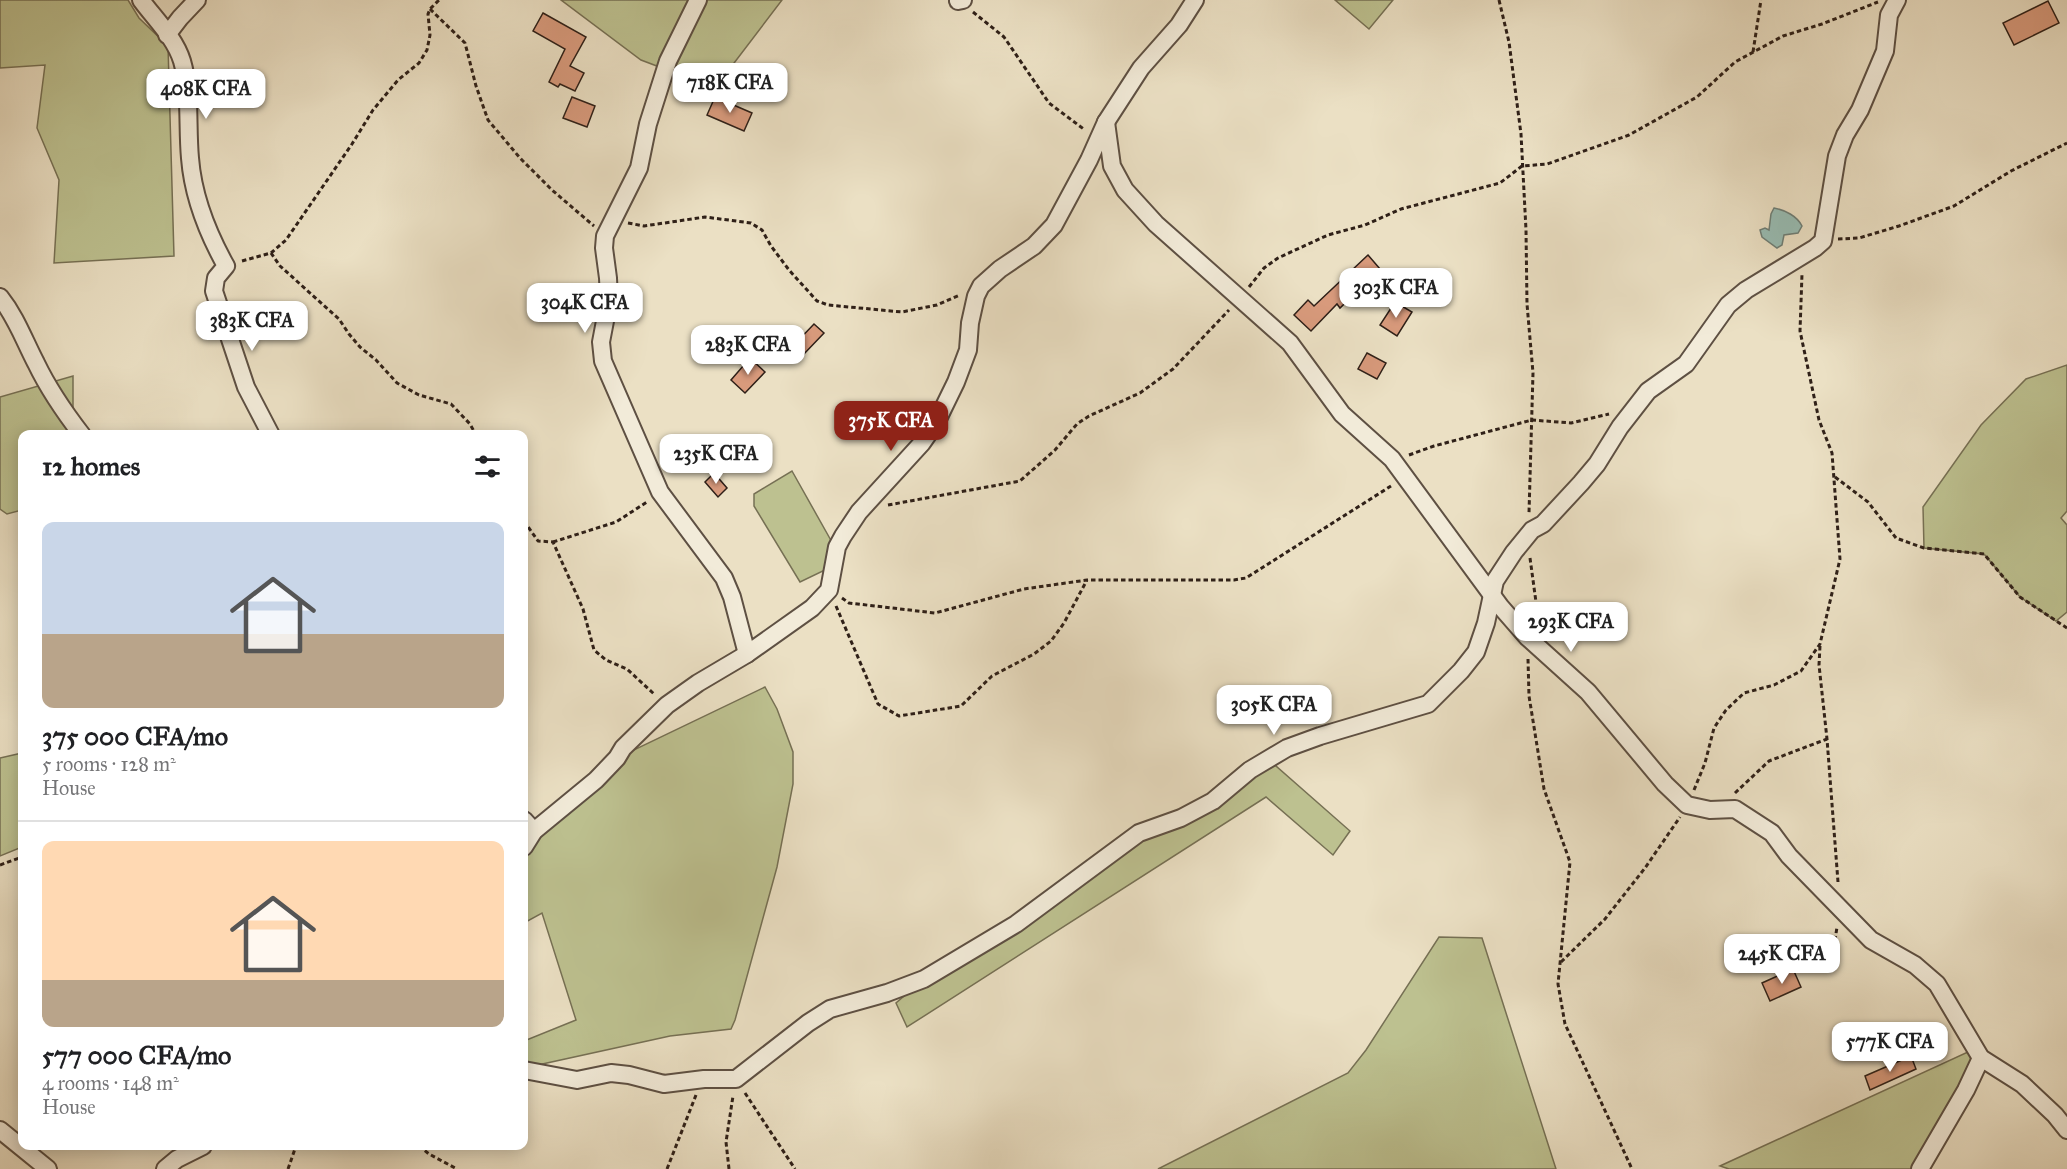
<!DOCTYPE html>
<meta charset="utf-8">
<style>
body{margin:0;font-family:"IM FELL Great Primer",serif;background:#f2f2f2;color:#202124;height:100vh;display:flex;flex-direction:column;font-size:22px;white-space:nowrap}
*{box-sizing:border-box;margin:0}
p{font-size:20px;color:#757577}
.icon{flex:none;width:33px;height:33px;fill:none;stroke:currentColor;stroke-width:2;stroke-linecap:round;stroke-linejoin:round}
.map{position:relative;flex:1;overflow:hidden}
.panel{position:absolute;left:18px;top:430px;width:510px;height:720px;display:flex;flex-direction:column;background:#fff;border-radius:12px;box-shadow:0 3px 15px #0003}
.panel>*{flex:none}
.price{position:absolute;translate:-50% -51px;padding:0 14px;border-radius:12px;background:#fff;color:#222;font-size:20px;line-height:39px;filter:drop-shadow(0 2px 3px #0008)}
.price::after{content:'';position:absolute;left:50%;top:36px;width:18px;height:14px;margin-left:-9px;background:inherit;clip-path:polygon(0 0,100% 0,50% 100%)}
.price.active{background:#8f2418;color:#fff}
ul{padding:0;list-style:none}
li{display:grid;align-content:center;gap:12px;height:318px;padding:0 24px}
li+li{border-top:2px solid #e0e0e0}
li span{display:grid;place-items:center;height:186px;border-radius:12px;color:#555}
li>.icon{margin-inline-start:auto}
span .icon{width:108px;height:108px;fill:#fffc;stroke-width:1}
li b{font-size:26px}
h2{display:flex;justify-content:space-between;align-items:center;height:72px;padding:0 24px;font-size:26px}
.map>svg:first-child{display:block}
.green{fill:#bdc190;stroke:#767054;stroke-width:1.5}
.water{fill:#98bdb4;stroke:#6e7e76;stroke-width:1.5}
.building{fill:#d89a7c;stroke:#2f2018;stroke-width:1.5}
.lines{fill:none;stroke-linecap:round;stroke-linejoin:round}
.minor-casing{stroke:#5e5043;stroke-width:20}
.path{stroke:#2f2018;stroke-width:3;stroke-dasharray:4.5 3;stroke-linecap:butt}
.minor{stroke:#f2ebd9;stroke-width:16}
</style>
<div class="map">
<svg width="2067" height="1169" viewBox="0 0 2067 1169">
<rect width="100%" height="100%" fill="#ebe0c4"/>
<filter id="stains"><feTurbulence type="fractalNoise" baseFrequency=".00333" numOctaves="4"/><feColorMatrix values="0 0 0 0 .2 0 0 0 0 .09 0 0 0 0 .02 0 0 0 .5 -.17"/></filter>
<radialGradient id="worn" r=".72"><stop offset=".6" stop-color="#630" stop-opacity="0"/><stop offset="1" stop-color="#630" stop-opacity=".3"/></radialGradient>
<!-- green -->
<g class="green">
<polygon points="0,0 128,0 139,18 168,46 174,256 54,263 59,180 37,128 45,65 0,68"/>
<polygon points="561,0 782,0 715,88 641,60"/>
<polygon points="1335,0 1393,0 1369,29"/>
<polygon points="2067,365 2067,511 2061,518 2067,525 2067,612 2056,621 2020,597 1984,554 1924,548 1923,507 1981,425 2026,379"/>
<polygon points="73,376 73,435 22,435 22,510 7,514 0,509 0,397"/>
<polygon points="792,471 833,544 825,570 800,582 754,506 754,494"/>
<polygon points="765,687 777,709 793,752 793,784 777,867 735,1020 731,1029 670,1036 524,1068 524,1041 576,1020 542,913 524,923 524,847 617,758"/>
<polygon points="22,753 22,847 0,856 0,758"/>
<polygon points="1268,759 1350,831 1333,855 1266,797 907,1027 896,1003 924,979 1139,833 1181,818"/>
<polygon points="1439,937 1482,938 1556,1169 1158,1169 1348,1073 1366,1050"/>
<polygon points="1970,1051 1976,1069 1920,1169 1729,1169 1720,1166"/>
</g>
<!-- water -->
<path class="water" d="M1774 208C1785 210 1797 216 1802 226L1798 233 1784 235 1782 245 1777 248 1762 237 1760 230 1765 228 1769 230 1771 214Z"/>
<!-- building -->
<g class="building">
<polygon points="2048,1 2059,23 2014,45 2003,23"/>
<polygon points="543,13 586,37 570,66 584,73 575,91 560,84 558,87 549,82 565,49 533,31"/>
<polygon points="572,97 595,106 587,127 563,118"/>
<polygon points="715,97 752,113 744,131 707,115"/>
<polygon points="1368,255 1380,269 1340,308 1337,304 1311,331 1294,315 1308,300 1314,306"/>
<polygon points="1395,302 1412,312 1397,336 1380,325"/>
<polygon points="814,324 824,333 803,355 793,346"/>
<polygon points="1367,353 1386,363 1377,379 1358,369"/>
<polygon points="750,358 765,372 745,393 731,380"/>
<polygon points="714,473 727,488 718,497 705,482"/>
<polygon points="1793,969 1801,987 1770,1001 1762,983"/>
<polygon points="1911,1056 1916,1069 1870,1090 1865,1076"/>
</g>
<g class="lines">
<!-- minor casing -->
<g class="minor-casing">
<g id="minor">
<path d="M141 0C155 19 175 38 182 61 191 92 187 126 190 158 193 197 207 232 226 266L216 278 214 291 246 387 271 435"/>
<polyline points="698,0 668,61 648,124 639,168 605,236 604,248 608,278 609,300 601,342 603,361 660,492 724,578 732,597 747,654"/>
<polyline points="958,1 963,0"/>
<polyline points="167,35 180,18 197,0"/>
<polyline points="1106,122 1112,166 1125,190 1156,224 1290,343 1342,414 1392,459 1500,606 1527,637 1588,692 1665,784 1687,805 1710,810 1735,809 1772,833 1789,856 1871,940 1915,965 1937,984 1981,1058 2022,1084 2055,1115 2067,1130"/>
<path d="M0 297C16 317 24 340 36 363 48 388 65 413 82 435"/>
<polyline points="524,820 534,831"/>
<polyline points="524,847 534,831 596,780 617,758 623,748 667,705 698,683 747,654 812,608 829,590 837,547 843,536 859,512 922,443 936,423 956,382 968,350 970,323 976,296 981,286 1000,269 1034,246 1054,225 1089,160 1106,122 1141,68 1179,25 1195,0"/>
<polyline points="524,1070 577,1080 611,1073 629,1075 664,1084 704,1079 736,1079 808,1023 830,1009 887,993 924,979 1016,924 1139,833 1181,818 1213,801 1250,770 1287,748 1320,736 1428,704 1461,671 1476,652 1486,623 1495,581 1514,552 1532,530 1543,524 1581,483 1597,464 1620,427 1648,391 1686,364 1728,305 1746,290 1815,248 1823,241 1837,156 1845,135 1860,110 1885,51 1889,15 1897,0"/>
<polyline points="0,1130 48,1169"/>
<polyline points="165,1169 177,1159 203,1146"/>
<polyline points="1920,1169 1966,1090 1981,1058"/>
</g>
</g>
<!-- path -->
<g class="path">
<polyline points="1499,0 1509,42 1521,134 1526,230 1527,304 1533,373 1529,513"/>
<polyline points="430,9 465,43 476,86 488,120 520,158 552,190 594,226"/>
<polyline points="973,12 1004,37 1049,103 1085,130"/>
<polyline points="1753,52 1761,0"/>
<polyline points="628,223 644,226 705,217 751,223 762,230 771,246 789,270 817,301 828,305 902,312 937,305 960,295"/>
<polyline points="1838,239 1859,238 1899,226 1954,206 2011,171 2067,143"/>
<polyline points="271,253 280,266 339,319 349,334 360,347 376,360 397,383 419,395 451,404 470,424 476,435"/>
<polyline points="242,261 271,253 286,240 352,144 373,110 398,80 419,63 427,50 430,35 428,14 430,9 439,0"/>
<polyline points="1249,287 1264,268 1278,258 1328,235 1365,225 1401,209 1500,183 1522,166 1547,164 1629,135 1697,97 1735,62 1783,36 1822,24 1878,2"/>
<polyline points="1409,455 1434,446 1532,420 1571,423 1609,414"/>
<polyline points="1835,477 1868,502 1896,538 1924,548 1984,554 2020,597 2067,628"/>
<polyline points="888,505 1020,481 1055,450 1077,424 1089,416 1140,393 1173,369 1229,310"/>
<polyline points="524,521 538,541 553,542 583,609 594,650 606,660 627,669 654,694"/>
<polyline points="553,542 616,522 647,502"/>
<polyline points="1530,558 1536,602 1532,617"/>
<polyline points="842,598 849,603 935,613 1024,589 1087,580 1234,580 1246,578 1391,486"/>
<polyline points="836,606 878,704 899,716 961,706 992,676 1034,654 1051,641 1064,623 1087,580"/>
<polyline points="1820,646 1819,665 1827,739 1838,882"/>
<polyline points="1528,659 1529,696 1544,789 1570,862 1558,984 1565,1024 1632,1169"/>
<polyline points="1694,790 1705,763 1714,728 1726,710 1744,693 1774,685 1801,671 1820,644 1840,559 1832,453 1819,420 1800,331 1802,274"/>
<polyline points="1735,793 1769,761 1827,739"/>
<polyline points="0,865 22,857"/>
<polyline points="1561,962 1605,919 1645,868 1680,817"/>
<polyline points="1819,966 1835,940 1837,927"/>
<polyline points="745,1093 795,1169"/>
<polyline points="419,1146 429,1154 457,1169"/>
<polyline points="288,1169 296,1146"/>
<polyline points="667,1169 696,1095"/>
<polyline points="729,1169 726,1142 733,1096"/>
</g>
<!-- minor -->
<use href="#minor" class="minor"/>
</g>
<rect width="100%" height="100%" filter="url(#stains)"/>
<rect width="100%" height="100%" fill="url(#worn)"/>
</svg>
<b class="price" style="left:730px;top:114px">718K CFA</b>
<b class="price" style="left:206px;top:120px">408K CFA</b>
<b class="price" style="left:1396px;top:319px">303K CFA</b>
<b class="price" style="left:585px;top:334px">304K CFA</b>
<b class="price" style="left:252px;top:352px">383K CFA</b>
<b class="price" style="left:748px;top:376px">283K CFA</b>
<b class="price active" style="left:891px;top:452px">375K CFA</b>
<b class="price" style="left:716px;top:485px">235K CFA</b>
<b class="price" style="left:1571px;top:653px">293K CFA</b>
<b class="price" style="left:1274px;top:736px">305K CFA</b>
<b class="price" style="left:1782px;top:985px">245K CFA</b>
<b class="price" style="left:1890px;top:1073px">577K CFA</b>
<section class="panel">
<h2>12 homes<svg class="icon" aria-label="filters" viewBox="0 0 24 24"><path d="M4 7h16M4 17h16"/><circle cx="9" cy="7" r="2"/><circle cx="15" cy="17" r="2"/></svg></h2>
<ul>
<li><span style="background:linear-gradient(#c9d6e8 60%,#b9a48a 0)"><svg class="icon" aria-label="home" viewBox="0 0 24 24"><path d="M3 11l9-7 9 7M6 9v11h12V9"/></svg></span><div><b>375 000 CFA/mo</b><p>5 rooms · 128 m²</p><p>House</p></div></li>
<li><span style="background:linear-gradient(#ffd9b3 75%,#b9a48a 0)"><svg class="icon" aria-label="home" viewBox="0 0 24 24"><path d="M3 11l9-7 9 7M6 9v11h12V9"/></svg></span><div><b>577 000 CFA/mo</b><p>4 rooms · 148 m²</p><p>House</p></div></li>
</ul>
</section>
</div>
